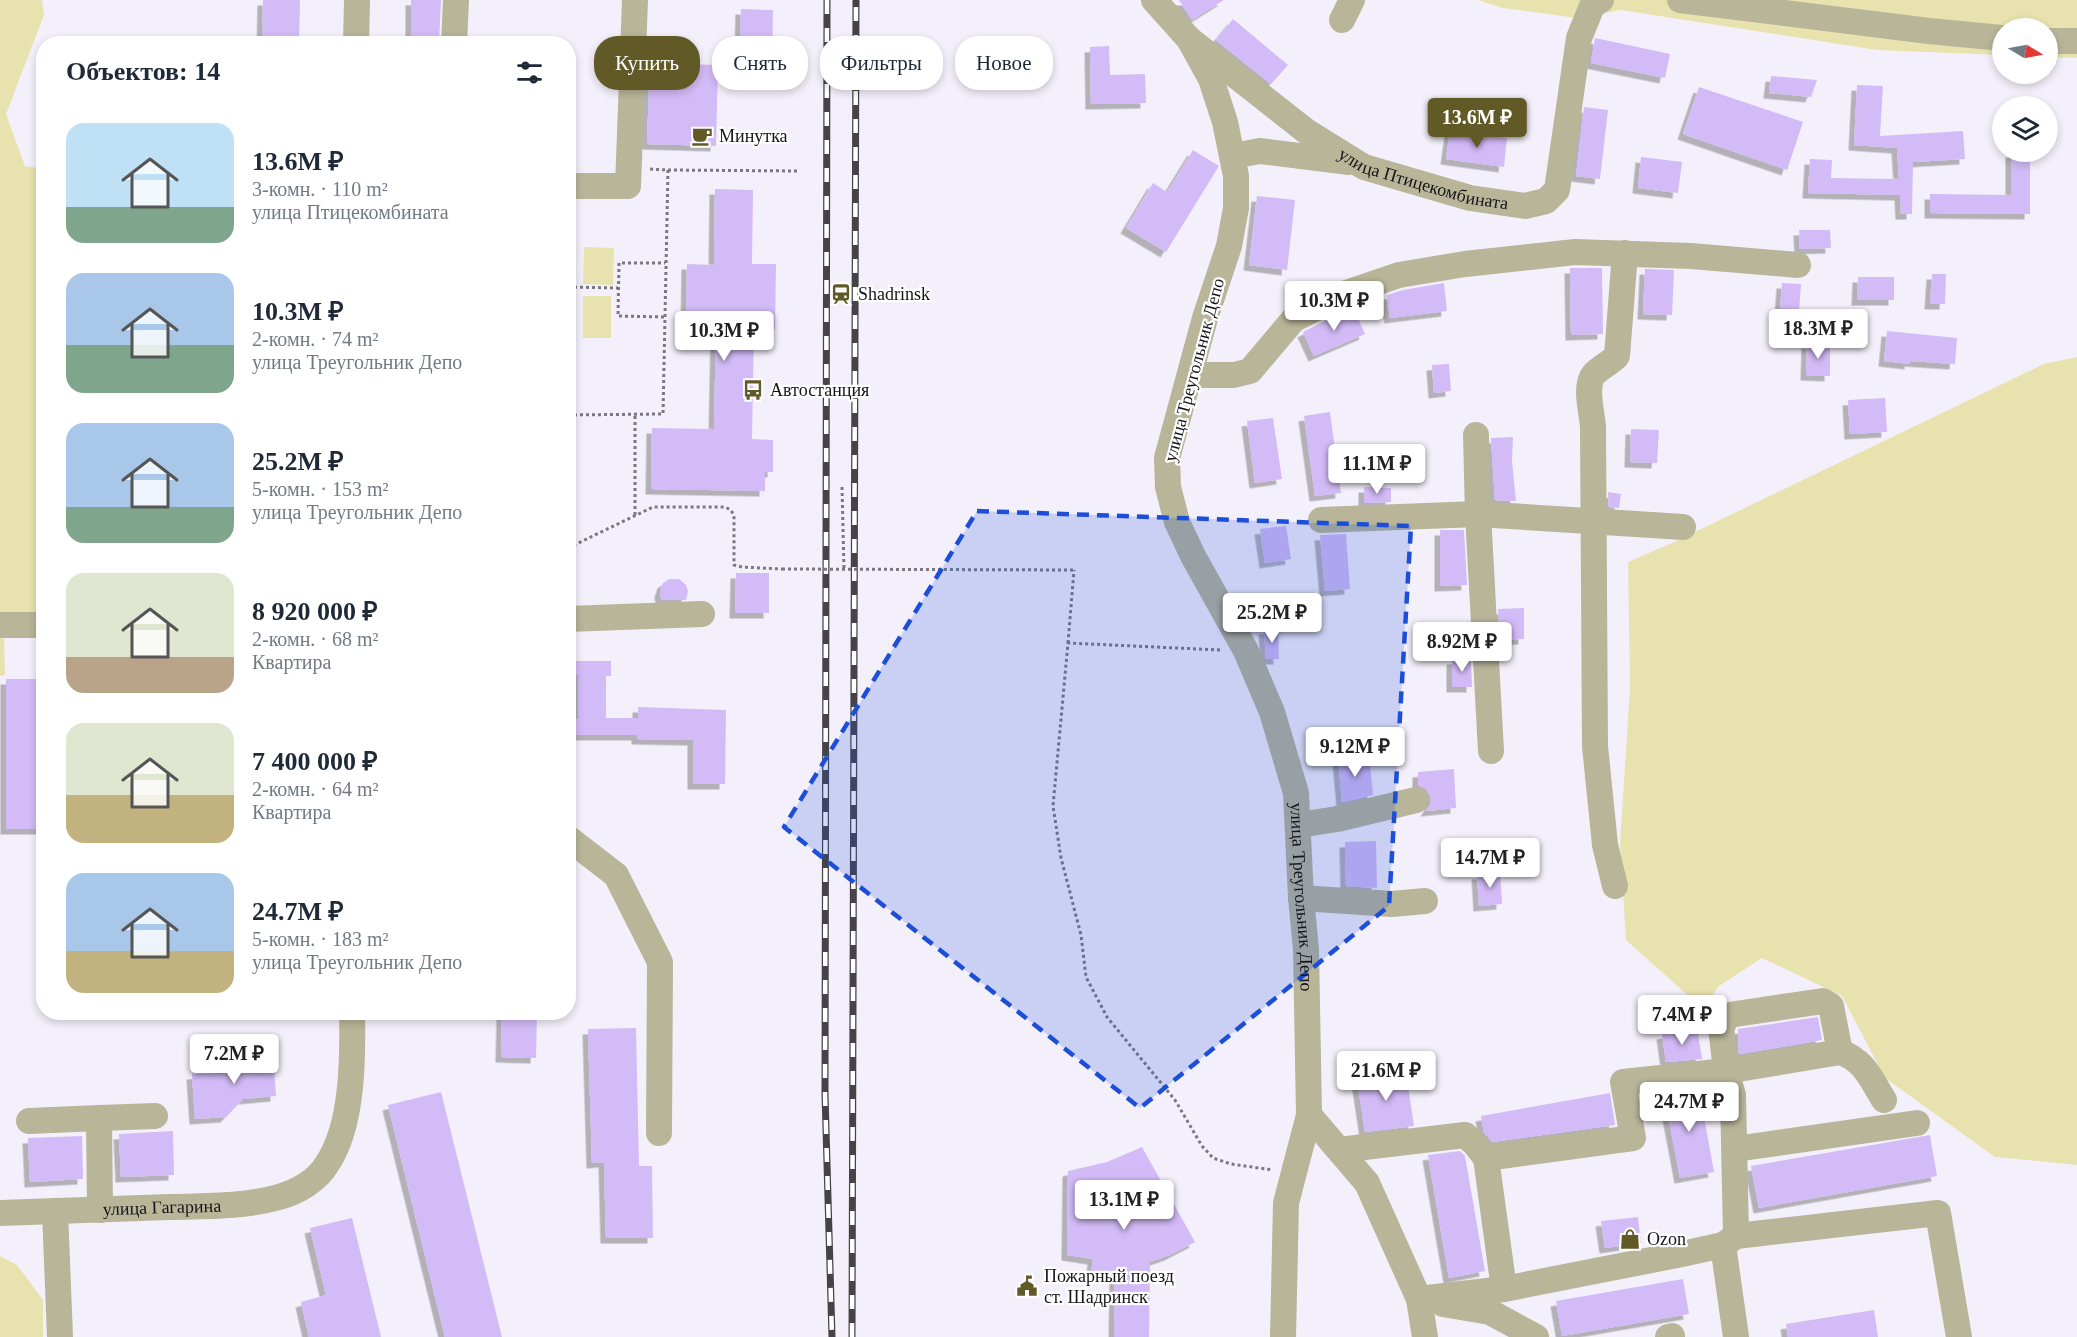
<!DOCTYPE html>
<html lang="ru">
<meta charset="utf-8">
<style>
body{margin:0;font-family:Georgia,serif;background:#f2f2f3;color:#1f2937;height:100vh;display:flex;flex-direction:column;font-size:22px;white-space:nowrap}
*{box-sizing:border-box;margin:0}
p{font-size:20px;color:#747a83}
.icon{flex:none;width:33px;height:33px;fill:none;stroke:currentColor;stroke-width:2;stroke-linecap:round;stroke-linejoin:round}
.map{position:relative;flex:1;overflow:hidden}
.details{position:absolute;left:36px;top:36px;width:540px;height:984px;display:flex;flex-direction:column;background:#fff;border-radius:24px;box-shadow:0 3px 9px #0003}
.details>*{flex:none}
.hud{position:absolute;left:594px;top:36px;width:570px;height:54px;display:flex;gap:12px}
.needle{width:39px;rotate:100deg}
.fabs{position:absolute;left:1992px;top:18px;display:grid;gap:12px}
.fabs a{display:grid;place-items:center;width:66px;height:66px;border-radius:50%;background:#fff;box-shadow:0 3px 9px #0003;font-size:30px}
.price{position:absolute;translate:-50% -51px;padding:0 14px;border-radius:6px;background:#fff;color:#222;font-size:20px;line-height:39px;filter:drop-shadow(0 2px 3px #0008)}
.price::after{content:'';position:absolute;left:50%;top:36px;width:18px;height:14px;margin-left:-9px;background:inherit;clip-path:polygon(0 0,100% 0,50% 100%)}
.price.selected{background:#615a26;color:#fff}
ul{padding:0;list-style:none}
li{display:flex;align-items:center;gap:18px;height:150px;padding:0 30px}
li span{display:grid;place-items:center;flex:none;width:168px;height:120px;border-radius:18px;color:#555}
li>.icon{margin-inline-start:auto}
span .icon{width:72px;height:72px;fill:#fffc;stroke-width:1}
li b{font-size:26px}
h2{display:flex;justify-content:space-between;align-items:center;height:72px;padding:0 30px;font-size:26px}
.pill{padding:0 21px;border-radius:24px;background:#fff;box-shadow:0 3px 9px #0003;font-size:21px;line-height:54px}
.pill.selected{background:#615a26;color:#fff}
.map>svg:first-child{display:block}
.green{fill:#e8e2af}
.building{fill:#d3bbf7;filter:url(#shadow)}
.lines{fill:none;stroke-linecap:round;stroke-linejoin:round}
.path{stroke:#7a787f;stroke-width:3;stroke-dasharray:3 3;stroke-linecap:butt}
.minor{stroke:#b8b599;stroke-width:26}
.rail-casing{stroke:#444347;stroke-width:7}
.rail{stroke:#fff;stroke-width:4.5;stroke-dasharray:14;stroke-linecap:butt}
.path-bridge{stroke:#7a787f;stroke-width:3;stroke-dasharray:3 3;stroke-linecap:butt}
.marked{fill:#1d4ed8;fill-opacity:0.2;stroke:#1d4ed8;stroke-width:4.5;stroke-dasharray:12 8;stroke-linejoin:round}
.labels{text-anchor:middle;stroke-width:4.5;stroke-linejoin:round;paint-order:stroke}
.poi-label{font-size:18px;fill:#151417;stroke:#fff;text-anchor:start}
.street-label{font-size:18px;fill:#151417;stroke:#fff}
</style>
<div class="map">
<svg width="2077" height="1337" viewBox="0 0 2077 1337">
<defs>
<filter id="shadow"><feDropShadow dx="-5.5" dy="5.5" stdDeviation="0" flood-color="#0004"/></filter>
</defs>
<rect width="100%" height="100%" fill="#f4f0fb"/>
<!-- green -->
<g class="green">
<polygon points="0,0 42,0 44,15 6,114 25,166 43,169 43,613 0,613"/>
<polygon points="1478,0 2077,0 2077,58 2048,57 2048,28 2002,28 2002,55 1877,50 1621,10 1577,18 1503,8"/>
<polygon points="584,247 614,248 613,285 583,284"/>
<rect x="583" y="296" width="28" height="42"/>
<polygon points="2077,357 2077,1165 1995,1157 1885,1078 1842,996 1762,958 1719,986 1703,1009 1626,940 1620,844 1630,687 1628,562 1672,543 2044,364"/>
<polygon points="0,636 4,636 5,675 0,676"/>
<polygon points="0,1256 17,1265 43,1300 43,1337 0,1337"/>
</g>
<!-- building -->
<g class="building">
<polygon points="263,0 300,0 299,44 262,44"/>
<polygon points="411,0 441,0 439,44 411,44"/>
<polygon points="1179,0 1224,0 1192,20"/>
<polygon points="741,9 773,10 772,78 739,77"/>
<polygon points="1233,19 1288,65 1271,84 1216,40"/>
<polygon points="1595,38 1670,54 1665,78 1591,63"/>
<polygon points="1109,46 1110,75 1145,74 1146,103 1091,104 1090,47"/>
<polygon points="650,63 718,65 716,146 647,144"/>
<polygon points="1771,76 1817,80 1811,97 1769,93"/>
<polygon points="1857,85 1883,86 1880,136 1963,131 1965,159 1913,162 1912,214 1901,214 1900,195 1808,193 1810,159 1832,160 1831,178 1899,179 1897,148 1854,145"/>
<polygon points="1699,87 1803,122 1787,170 1683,134"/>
<polygon points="1584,107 1608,110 1600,179 1576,176"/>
<polygon points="1450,131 1507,138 1504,167 1446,159"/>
<polygon points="1193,150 1219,166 1166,252 1126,228 1153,183 1167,192"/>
<polygon points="2011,152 2030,152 2030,214 1930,213 1930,194 2011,195"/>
<polygon points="1641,157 1682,162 1678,193 1638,188"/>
<polygon points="715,189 753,190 752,264 776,264 775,329 754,328 752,439 773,440 773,472 765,472 765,491 651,489 652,428 714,429 716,329 686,328 687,264 714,265"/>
<polygon points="1257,196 1295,200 1287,270 1249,265"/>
<polygon points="1799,230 1830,230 1831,248 1800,249"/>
<polygon points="1570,268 1602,268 1603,334 1571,335"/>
<polygon points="1645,269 1674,270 1672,315 1643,314"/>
<polygon points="1932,274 1946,274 1945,304 1930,304"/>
<polygon points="1858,277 1894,277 1894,300 1857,300"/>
<polygon points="1444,283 1447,311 1390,318 1387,295 1403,290"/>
<polygon points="1782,283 1801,284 1799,312 1780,311"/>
<polygon points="1353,307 1365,334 1314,356 1303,332"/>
<polygon points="1887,331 1957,338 1955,364 1910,361 1910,364 1884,361"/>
<polygon points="1807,343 1830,344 1830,376 1806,375"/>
<polygon points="1449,364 1451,391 1434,393 1432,365"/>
<polygon points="1885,398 1887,432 1850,434 1848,400"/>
<polygon points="1330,412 1341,493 1315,496 1304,416"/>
<polygon points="1273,418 1282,479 1255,483 1247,421"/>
<polygon points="1631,429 1659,430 1657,463 1630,462"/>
<polygon points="1513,437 1512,461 1516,501 1495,500 1491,438"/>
<polygon points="1364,487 1391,488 1391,502 1364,503"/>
<polygon points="1608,492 1621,494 1619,508 1609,507"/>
<polygon points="1286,526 1291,559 1265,563 1260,529"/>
<polygon points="1440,530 1464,530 1467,585 1440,586"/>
<polygon points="1346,534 1350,589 1325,591 1320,535"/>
<polygon points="736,573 769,573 769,613 735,613"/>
<polygon points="669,579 679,579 686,585 688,591 686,600 662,600 661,598 660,592 663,583"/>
<polygon points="1524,608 1524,639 1500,640 1498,609"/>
<polygon points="1264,629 1278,629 1279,659 1266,659"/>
<polygon points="1452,659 1471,659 1472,687 1452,687"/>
<polygon points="572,661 611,661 611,676 606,676 606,718 638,718 638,707 726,710 725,784 693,784 693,740 637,739 637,735 572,735 572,720 578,719 578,675 572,675"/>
<polygon points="6,679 44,679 42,829 6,829"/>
<polygon points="1369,755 1373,795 1342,802 1338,758"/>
<polygon points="1454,769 1456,808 1426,811 1430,805 1431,797 1426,789 1418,785 1418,772"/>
<polygon points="1376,841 1377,888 1346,886 1345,842"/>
<polygon points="1500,872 1502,904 1479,906 1477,874"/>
<polygon points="502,1012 537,1012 536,1058 501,1057"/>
<polygon points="1818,1017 1822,1040 1739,1054 1738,1029"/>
<polygon points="636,1028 639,1166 652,1166 653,1238 606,1238 604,1162 592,1163 588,1029"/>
<polygon points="1697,1028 1702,1059 1666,1062 1662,1034"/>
<polygon points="273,1052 276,1096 243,1099 226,1117 195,1119 192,1074 217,1073 229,1056"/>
<polygon points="1406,1072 1414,1126 1365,1132 1357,1079"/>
<polygon points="1699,1089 1714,1172 1680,1178 1664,1093"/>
<polygon points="441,1092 502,1337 445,1337 388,1105"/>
<polygon points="1610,1093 1615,1125 1492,1142 1484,1132 1481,1116"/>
<polygon points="173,1131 174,1175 121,1177 119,1134"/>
<polygon points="1930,1135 1937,1176 1759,1208 1751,1166"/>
<polygon points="82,1136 83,1179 30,1182 28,1138"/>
<polygon points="1142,1147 1195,1242 1170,1255 1150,1262 1149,1337 1114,1337 1115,1271 1091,1274 1093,1259 1067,1255 1068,1171 1107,1162"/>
<polygon points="1460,1151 1465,1156 1485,1271 1449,1278 1428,1155"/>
<polygon points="1638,1217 1641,1243 1605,1248 1601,1221"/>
<polygon points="352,1218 381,1337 309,1337 301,1302 326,1295 310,1228"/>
<polygon points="1683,1279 1689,1314 1562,1336 1556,1301"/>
<polygon points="1874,1310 1878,1337 1788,1337 1786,1324"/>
</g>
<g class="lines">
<!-- path -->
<g class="path">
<polyline points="668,170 800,171"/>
<polyline points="568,287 618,288"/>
<polyline points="664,317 618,316 619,263 665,263"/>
<polyline points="568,415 663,414 668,170 648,169"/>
<polyline points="842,487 844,570"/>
<polyline points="635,515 635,415"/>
<polyline points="568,548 653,507 725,507 731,510 734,516 734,565 742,567 782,569"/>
<polyline points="1068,643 1074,570"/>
<polyline points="1220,650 1068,643 1053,806 1061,858 1081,935 1086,977 1107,1017 1175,1100 1202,1146 1213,1158 1231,1164 1273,1170"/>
</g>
<!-- minor -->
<g class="minor">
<path id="s1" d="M1154 0 1189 39 1306 131 1364 167 1470 198 1525 206 1546 201 1557 190 1579 38 1592 6 1601 0"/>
<polyline points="1680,0 1929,31 2002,38"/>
<polyline points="1342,20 1352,0"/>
<path id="s2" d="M1189 39 1211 79 1225 122 1236 176V208L1229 246 1205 318 1167 458 1168 487 1177 522 1193 556 1246 651 1272 712 1296 793 1301 898 1306 949 1309 1115 1367 1183 1419 1299 1425 1337"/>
<polyline points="2048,41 2077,41"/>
<polyline points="356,44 357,0"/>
<polyline points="454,44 456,0"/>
<polyline points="1233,156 1260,151 1349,162"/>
<polyline points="568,186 628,186 635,0"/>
<polyline points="1190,375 1234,375 1250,371 1293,320 1343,294 1399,275 1465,264 1575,252 1691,256 1798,265"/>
<polyline points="1476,435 1478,514 1491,751"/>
<polyline points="1321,520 1478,514 1683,527"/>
<polyline points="568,619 702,614"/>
<polyline points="0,625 44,625"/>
<polyline points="1299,825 1337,819 1416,800"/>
<polyline points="568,838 616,875 660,962 659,1133"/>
<path d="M1615 886 1605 845 1595 746 1593 427C1592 412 1584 386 1594 374 1601 367 1610 363 1617 356L1625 253"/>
<polyline points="1301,898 1392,904 1425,901"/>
<polyline points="99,1118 155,1116"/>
<polyline points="29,1121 99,1118 100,1210"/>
<polyline points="1735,1149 1917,1123"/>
<polyline points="1339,1150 1465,1135 1474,1143 1486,1158"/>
<polyline points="55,1211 60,1337"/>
<path id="s3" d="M0 1213C56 1211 113 1209 169 1207 205 1206 244 1207 279 1197 297 1192 317 1181 327 1164 353 1126 353 1058 352 1012"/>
<polyline points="1736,1236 1733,1095 1726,1071 1721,1027 1729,1015 1823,1001 1831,1006 1840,1052"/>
<polyline points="1723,1245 1736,1337"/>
<path d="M1504 1289 1486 1158 1633 1138 1623 1082 1726 1071 1840 1052C1864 1060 1871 1079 1884 1100"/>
<polyline points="1419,1299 1504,1289 1682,1254 1723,1245 1736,1236 1938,1213 1959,1337"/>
<polyline points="1443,1304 1490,1312 1536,1337"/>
<polyline points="1283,1337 1286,1203 1309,1115"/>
<polyline points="1668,1337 1672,1336"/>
</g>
<!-- rail casing -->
<g class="rail-casing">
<g id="rail">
<polyline points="827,0 825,1094 832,1337"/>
<polyline points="852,1337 856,0"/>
</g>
</g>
<!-- rail -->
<use href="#rail" class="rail"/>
<!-- path-bridge -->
<polyline class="path-bridge" points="782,569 1074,570"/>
</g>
<!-- marked area -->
<path class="marked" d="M977 511 1411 526 1389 906 1140 1108 784 827Z"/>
<!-- icons -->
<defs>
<g id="cafe-bare" transform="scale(1.62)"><path d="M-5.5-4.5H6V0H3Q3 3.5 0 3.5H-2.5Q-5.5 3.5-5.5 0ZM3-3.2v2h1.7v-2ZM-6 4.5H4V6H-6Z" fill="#615a26" stroke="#fff" stroke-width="2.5" paint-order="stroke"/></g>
<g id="station-bare" transform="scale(1.62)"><path d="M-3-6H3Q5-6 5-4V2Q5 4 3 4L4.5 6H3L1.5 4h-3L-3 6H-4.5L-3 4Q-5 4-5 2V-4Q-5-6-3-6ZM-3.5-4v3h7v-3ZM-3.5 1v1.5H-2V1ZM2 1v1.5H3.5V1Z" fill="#615a26" stroke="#fff" stroke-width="2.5" paint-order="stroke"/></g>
<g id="bus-bare" transform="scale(1.62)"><path d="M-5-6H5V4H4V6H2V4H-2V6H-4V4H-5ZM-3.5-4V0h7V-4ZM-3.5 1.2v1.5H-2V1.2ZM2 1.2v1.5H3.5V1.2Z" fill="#615a26" stroke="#fff" stroke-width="2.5" paint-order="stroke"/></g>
<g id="shop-bare" transform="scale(1.62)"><path d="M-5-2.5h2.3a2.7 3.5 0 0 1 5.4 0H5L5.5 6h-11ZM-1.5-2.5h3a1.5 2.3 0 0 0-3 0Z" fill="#615a26" stroke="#fff" stroke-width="2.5" paint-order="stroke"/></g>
<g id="civic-bare" transform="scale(1.62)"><path d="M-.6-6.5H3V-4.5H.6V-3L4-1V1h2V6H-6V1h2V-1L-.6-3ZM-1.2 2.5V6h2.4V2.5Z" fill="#615a26" stroke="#fff" stroke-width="2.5" paint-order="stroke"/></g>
</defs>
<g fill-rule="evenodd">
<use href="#cafe-bare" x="702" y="136"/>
<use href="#station-bare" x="841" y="294"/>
<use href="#bus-bare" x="753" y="390"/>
<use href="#shop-bare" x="1630" y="1239"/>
<use href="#civic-bare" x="1027" y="1286"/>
</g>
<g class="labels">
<!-- poi labels -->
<g class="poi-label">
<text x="719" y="142">Минутка</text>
<text x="858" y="300">Shadrinsk</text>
<text x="770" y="396">Автостанция</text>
<text x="1647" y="1245">Ozon</text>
<text x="1044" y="1282">Пожарный поезд<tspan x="1044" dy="21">ст. Шадринск</tspan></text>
</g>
<!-- street labels -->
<g class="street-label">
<text dy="6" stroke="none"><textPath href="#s1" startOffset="330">улица Птицекомбината</textPath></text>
<text transform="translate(1194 370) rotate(-75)" y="6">улица Треугольник Депо</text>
<text dy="6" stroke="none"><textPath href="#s2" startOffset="904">улица Треугольник Депо</textPath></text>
<text dy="6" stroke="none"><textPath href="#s3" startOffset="162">улица Гагарина</textPath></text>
</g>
</g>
</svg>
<div class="fabs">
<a><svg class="needle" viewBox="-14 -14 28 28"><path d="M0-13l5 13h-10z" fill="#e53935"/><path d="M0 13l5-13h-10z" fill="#747a83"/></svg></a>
<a><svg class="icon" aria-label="layers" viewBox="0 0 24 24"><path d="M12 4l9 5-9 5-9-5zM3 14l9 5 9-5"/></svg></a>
</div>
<b class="price selected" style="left:1477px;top:149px">13.6M ₽</b>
<b class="price" style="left:1334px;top:332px">10.3M ₽</b>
<b class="price" style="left:1818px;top:360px">18.3M ₽</b>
<b class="price" style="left:724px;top:362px">10.3M ₽</b>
<b class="price" style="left:1377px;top:495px">11.1M ₽</b>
<b class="price" style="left:1272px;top:644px">25.2M ₽</b>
<b class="price" style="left:1462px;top:673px">8.92M ₽</b>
<b class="price" style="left:1355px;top:778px">9.12M ₽</b>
<b class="price" style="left:1490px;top:889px">14.7M ₽</b>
<b class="price" style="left:1682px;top:1046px">7.4M ₽</b>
<b class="price" style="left:234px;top:1085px">7.2M ₽</b>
<b class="price" style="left:1386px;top:1102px">21.6M ₽</b>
<b class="price" style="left:1689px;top:1133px">24.7M ₽</b>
<b class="price" style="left:1124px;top:1231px">13.1M ₽</b>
<div class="hud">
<a class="pill selected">Купить</a>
<a class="pill">Снять</a>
<a class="pill">Фильтры</a>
<a class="pill">Новое</a>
</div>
<section class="details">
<h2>Объектов: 14<svg class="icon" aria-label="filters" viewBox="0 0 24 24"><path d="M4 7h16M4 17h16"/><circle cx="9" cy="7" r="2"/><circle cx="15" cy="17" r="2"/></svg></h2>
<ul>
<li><span style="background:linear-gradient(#bfe0f5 70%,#7fa58c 0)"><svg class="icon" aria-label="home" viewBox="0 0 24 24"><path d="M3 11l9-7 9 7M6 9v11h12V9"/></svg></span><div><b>13.6M ₽</b><p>3-комн. · 110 m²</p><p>улица Птицекомбината</p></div></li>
<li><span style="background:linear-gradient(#a9c7e8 60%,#7fa58c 0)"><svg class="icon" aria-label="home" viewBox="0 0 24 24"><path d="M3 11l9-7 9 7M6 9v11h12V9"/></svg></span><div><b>10.3M ₽</b><p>2-комн. · 74 m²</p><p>улица Треугольник Депо</p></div></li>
<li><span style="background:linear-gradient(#a9c7e8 70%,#7fa58c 0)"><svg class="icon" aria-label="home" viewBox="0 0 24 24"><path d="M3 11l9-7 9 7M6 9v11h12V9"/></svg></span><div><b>25.2M ₽</b><p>5-комн. · 153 m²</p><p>улица Треугольник Депо</p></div></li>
<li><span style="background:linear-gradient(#dfe7d0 70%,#b9a48a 0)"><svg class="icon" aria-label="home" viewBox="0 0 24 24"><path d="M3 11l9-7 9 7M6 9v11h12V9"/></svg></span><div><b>8 920 000 ₽</b><p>2-комн. · 68 m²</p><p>Квартира</p></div></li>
<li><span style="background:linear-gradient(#dfe7d0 60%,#c2b280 0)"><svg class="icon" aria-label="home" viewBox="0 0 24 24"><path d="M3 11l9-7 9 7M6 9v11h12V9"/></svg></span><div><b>7 400 000 ₽</b><p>2-комн. · 64 m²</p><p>Квартира</p></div></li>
<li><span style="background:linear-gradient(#a9c7e8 65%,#c2b280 0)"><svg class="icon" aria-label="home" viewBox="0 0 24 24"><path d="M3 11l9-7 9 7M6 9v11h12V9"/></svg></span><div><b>24.7M ₽</b><p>5-комн. · 183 m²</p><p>улица Треугольник Депо</p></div></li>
</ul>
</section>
</div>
